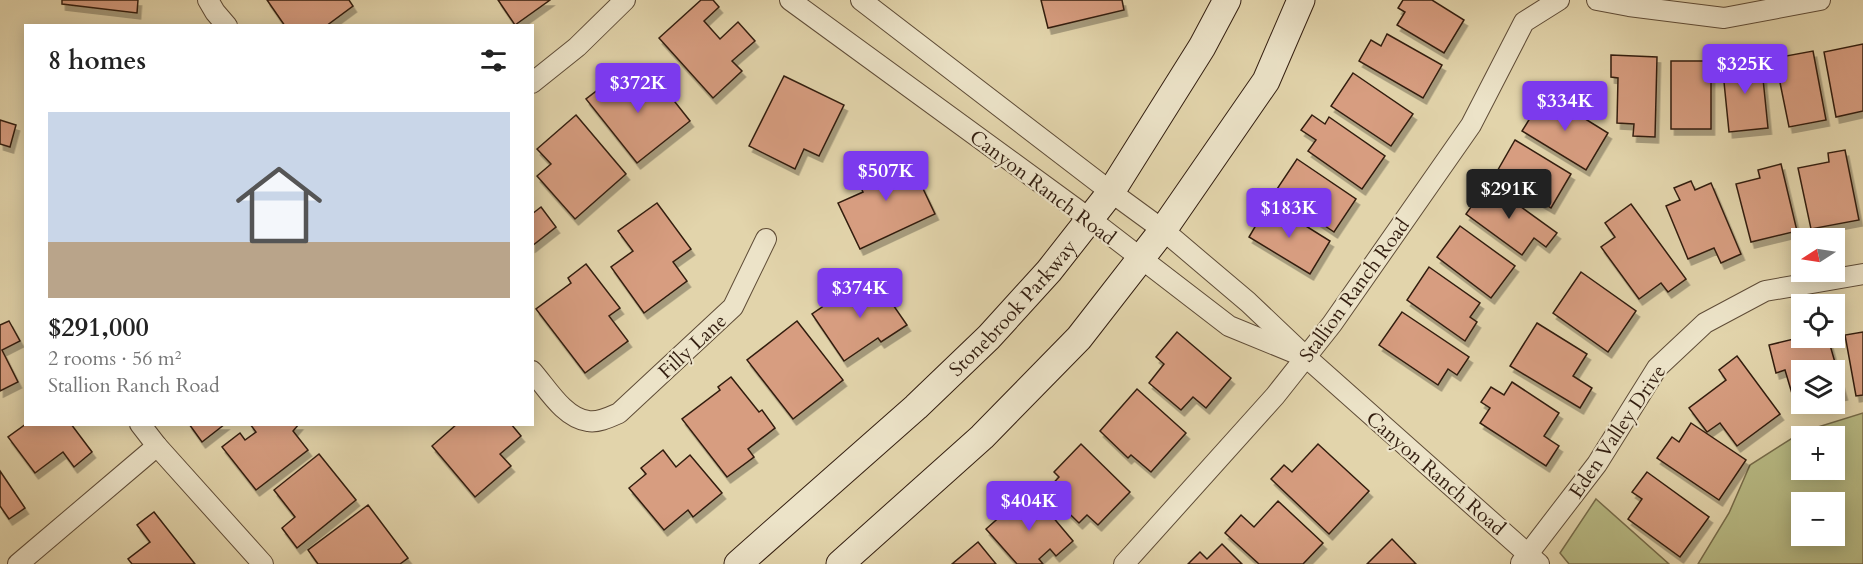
<!DOCTYPE html>
<meta charset="utf-8">
<style>
body{margin:0;font-family:Cardo,serif;background:#f6f6f6;color:#222;height:100vh;display:flex;flex-direction:column;font-size:22px;white-space:nowrap}
*{box-sizing:border-box;margin:0}
p{font-size:20px;color:#767676}
.icon{flex:none;width:33px;height:33px;fill:none;stroke:currentColor;stroke-width:2;stroke-linecap:round;stroke-linejoin:round}
.map{position:relative;flex:1;overflow:hidden}
.details{position:absolute;left:24px;top:24px;width:510px;height:402px;display:flex;flex-direction:column;background:#fff;border-radius:0px;box-shadow:0 3px 15px #0003}
.details>*{flex:none}
.needle{width:39px;rotate:258deg}
.buttons{position:absolute;left:1791px;top:228px;display:grid;gap:12px}
.buttons a{display:grid;place-items:center;width:54px;height:54px;border-radius:0px;background:#fff;box-shadow:0 3px 15px #0003;font-size:30px}
.price{position:absolute;translate:-50% -51px;padding:0 14px;border-radius:6px;background:#7c3aed;color:#fff;font-size:20px;line-height:39px;filter:drop-shadow(0 2px 3px #0008)}
.price::after{content:'';position:absolute;left:50%;top:36px;width:18px;height:14px;margin-left:-9px;background:inherit;clip-path:polygon(0 0,100% 0,50% 100%)}
.price.selected{background:#222;color:#fff}
ul{padding:0;list-style:none}
li{display:grid;align-content:center;gap:12px;height:318px;padding:0 24px}
li span{display:grid;place-items:center;height:186px;border-radius:0px;color:#555}
li>.icon{margin-inline-start:auto}
span .icon{width:108px;height:108px;fill:#fffc;stroke-width:1}
li b{font-size:26px}
h2{display:flex;justify-content:space-between;align-items:center;height:72px;padding:0 24px;font-size:26px}
.map>svg:first-child{display:block}
.green{fill:#b8bb85;stroke:#766c4a;stroke-width:1.5;fill-rule:evenodd}
.building{fill:#d79d80;stroke:#331e10;stroke-width:1.5;filter:url(#shadow)}
.lines{fill:none;stroke-linecap:round;stroke-linejoin:round}
.street-casing{stroke:#5f4c37;stroke-width:22}
.secondary-casing{stroke:#331e10;stroke-width:29}
.street{stroke:#ece3c8;stroke-width:20}
.secondary{stroke:#ece3c8;stroke-width:27}
.labels{text-anchor:middle;stroke-width:4.5;stroke-linejoin:round;paint-order:stroke}
.street-label{font-size:20px;fill:#331e10;stroke:#ece3c8}
</style>
<div class="map">
<svg width="1863" height="564" viewBox="0 0 1863 564">
<defs>
<filter id="shadow"><feDropShadow dx="3.5" dy="6" stdDeviation="0" flood-color="#0004"/></filter>
</defs>
<rect width="100%" height="100%" fill="#e2d4ab"/>
<filter id="stains"><feTurbulence type="fractalNoise" baseFrequency=".00333" numOctaves="4"/><feColorMatrix values="0 0 0 0 .2 0 0 0 0 .09 0 0 0 0 .02 0 0 0 .5 -.17"/></filter>
<radialGradient id="worn" r=".72"><stop offset=".6" stop-color="#630" stop-opacity="0"/><stop offset="1" stop-color="#630" stop-opacity=".3"/></radialGradient>
<!-- green -->
<g class="green">
<path d="M1863 413V564H1698L1729 513 1750 465 1802 432ZM1802 436H1834V470H1802ZM1802 502H1834V536H1802Z"/>
<polygon points="1596,499 1669,564 1569,564 1560,553"/>
</g>
<!-- building -->
<g class="building">
<polygon points="62,0 138,0 137,13 62,4"/>
<polygon points="267,0 349,0 353,6 326,26 285,26"/>
<polygon points="498,0 550,0 515,25"/>
<polygon points="701,0 713,0 719,7 704,21 720,39 738,22 755,41 732,61 742,71 713,98 659,38"/>
<polygon points="1041,0 1122,0 1124,10 1048,28"/>
<polygon points="1403,0 1432,0 1464,20 1444,53 1397,25 1405,12 1398,8"/>
<polygon points="1387,34 1442,65 1423,98 1359,61 1371,40 1381,46"/>
<polygon points="1863,44 1863,111 1836,117 1824,52"/>
<polygon points="1813,51 1826,120 1789,127 1775,58"/>
<polygon points="1611,55 1657,57 1655,137 1633,136 1634,124 1617,123 1618,78 1611,77"/>
<polygon points="1761,59 1768,128 1729,132 1722,62"/>
<rect x="1671" y="61" width="40" height="68"/>
<polygon points="625,69 641,89 656,78 690,121 637,163 586,99"/>
<polygon points="1353,73 1413,114 1391,146 1331,106"/>
<polygon points="784,76 844,105 819,156 804,149 795,169 749,146"/>
<polygon points="1545,94 1608,133 1586,170 1522,131"/>
<polygon points="576,115 626,174 575,219 537,176 551,164 537,149"/>
<polygon points="1312,115 1325,124 1329,117 1385,156 1362,189 1308,151 1316,140 1301,130"/>
<polygon points="0,120 16,125 10,147 0,144"/>
<polygon points="1515,140 1571,174 1551,208 1495,175"/>
<polygon points="1845,150 1859,220 1811,229 1798,168 1829,162 1828,153"/>
<polygon points="906,153 935,214 860,249 838,203 863,192 856,177"/>
<polygon points="1297,159 1356,199 1334,232 1275,192"/>
<polygon points="1781,164 1797,231 1751,242 1736,184 1760,178 1758,170"/>
<polygon points="1691,181 1695,190 1711,183 1741,254 1721,263 1714,248 1688,259 1666,206 1680,200 1674,188"/>
<polygon points="1488,183 1557,233 1546,247 1534,238 1522,255 1466,214"/>
<polygon points="657,203 691,249 673,262 687,281 644,313 611,267 633,251 618,231"/>
<polygon points="1269,203 1330,241 1310,274 1249,237"/>
<polygon points="1631,204 1686,279 1668,292 1661,283 1639,299 1601,247 1615,237 1605,223"/>
<polygon points="541,207 556,227 532,246 532,214"/>
<polygon points="1460,226 1515,266 1491,298 1437,257"/>
<polygon points="586,264 620,308 609,316 628,341 585,373 536,309 571,283 568,278"/>
<polygon points="1429,267 1480,303 1470,317 1477,322 1465,341 1407,300"/>
<polygon points="1581,272 1636,311 1608,352 1553,313"/>
<polygon points="883,279 896,299 891,302 907,325 881,342 878,338 844,361 812,314 853,286 860,295"/>
<polygon points="1402,312 1469,357 1457,375 1448,369 1438,385 1379,345"/>
<polygon points="9,321 20,341 2,350 18,382 0,391 0,325"/>
<polygon points="797,321 843,380 793,419 747,360"/>
<polygon points="1537,323 1587,354 1573,376 1592,388 1580,408 1510,366"/>
<polygon points="1802,330 1802,338 1828,338 1844,394 1834,396 1834,370 1802,370 1802,404 1808,404 1796,407 1785,370 1776,373 1769,345 1794,339 1792,332"/>
<polygon points="1177,332 1231,378 1206,408 1193,397 1181,410 1149,383 1164,364 1156,357"/>
<polygon points="1863,332 1863,395 1856,396 1845,335"/>
<polygon points="1737,356 1780,414 1737,446 1720,423 1707,432 1689,408 1726,380 1719,370"/>
<polygon points="731,377 759,412 762,410 775,428 748,449 754,457 727,477 682,419 720,390 718,387"/>
<polygon points="1512,382 1559,413 1544,436 1559,446 1546,466 1480,423 1490,408 1481,402 1491,387 1504,395"/>
<polygon points="1137,389 1186,433 1151,472 1131,455 1128,458 1100,431"/>
<polygon points="1691,423 1746,460 1719,500 1657,458 1672,437 1679,442"/>
<polygon points="26,424 71,424 92,452 74,467 63,452 35,473 8,437"/>
<polygon points="189,424 225,424 202,442"/>
<polygon points="250,424 299,424 293,431 308,450 256,490 222,447 240,433 245,440 256,432"/>
<polygon points="457,424 511,424 521,436 500,454 511,466 475,497 432,446"/>
<polygon points="1081,444 1130,492 1098,525 1087,515 1079,523 1046,491 1059,477 1054,472"/>
<polygon points="1318,444 1369,491 1329,534 1271,479 1284,465 1292,472"/>
<polygon points="663,450 676,467 690,455 722,493 693,517 688,510 664,530 629,488 646,474 641,468"/>
<polygon points="319,454 356,500 297,548 282,528 295,517 274,490"/>
<polygon points="0,471 25,508 9,519 0,506"/>
<polygon points="1647,472 1709,517 1680,557 1628,519 1642,499 1632,492"/>
<polygon points="1030,490 1073,541 1056,556 1050,549 1039,559 1043,564 1017,564 986,529"/>
<polygon points="1278,501 1323,543 1303,564 1259,564 1225,533 1241,515 1254,527"/>
<polygon points="368,505 408,558 400,564 318,564 308,550"/>
<polygon points="154,512 195,564 132,564 128,559 150,542 137,525"/>
<polygon points="1392,539 1416,564 1367,564"/>
<polygon points="978,542 996,564 952,564"/>
<polygon points="1222,544 1242,564 1188,564 1200,552 1207,559"/>
</g>
<g class="lines">
<!-- street casing -->
<g class="street-casing">
<g id="street">
<polyline points="208,0 215,12 227,26"/>
<polyline points="790,0 1090,219 1229,326 1295,353"/>
<polyline points="861,0 1111,192 1163,230 1248,302 1306,357 1539,564"/>
<polyline points="1597,0 1629,6 1724,18 1820,0"/>
<polyline points="532,83 577,47 625,0"/>
<path d="M532 371C547 388 564 418 588 421 598 423 610 417 619 413L733 307 766 239"/>
<polyline points="140,424 157,446 263,564"/>
<polyline points="1521,563 1597,464 1657,368 1705,323 1765,291 1863,274"/>
<polyline points="18,564 157,446"/>
<polyline points="1124,564 1275,396 1332,324 1471,125 1524,22 1559,0"/>
</g>
</g>
<!-- secondary casing -->
<g class="secondary-casing">
<g id="secondary">
<path id="s1" d="M738 564 916 407 989 337 1049 271 1111 192 1202 47 1227 0"/>
<polyline points="840,564 982,437 1079,338 1163,230 1266,81 1301,0"/>
</g>
</g>
<!-- street -->
<use href="#street" class="street"/>
<!-- secondary -->
<use href="#secondary" class="secondary"/>
</g>
<g class="labels">
<!-- street labels -->
<g class="street-label">
<text transform="translate(1043 187) rotate(37)" y="7">Canyon Ranch Road</text>
<text transform="translate(1354 290) rotate(-54)" y="7">Stallion Ranch Road</text>
<text dy="7" stroke="none"><textPath href="#s1" startOffset="376">Stonebrook Parkway</textPath></text>
<text transform="translate(692 346) rotate(-43)" y="7">Filly Lane</text>
<text transform="translate(1617 431) rotate(-56)" y="7">Eden Valley Drive</text>
<text transform="translate(1436 473) rotate(41)" y="7">Canyon Ranch Road</text>
</g>
</g>
<rect width="100%" height="100%" filter="url(#stains)"/>
<rect width="100%" height="100%" fill="url(#worn)"/>
</svg>
<div class="buttons">
<a><svg class="needle" viewBox="-14 -14 28 28"><path d="M0-13l5 13h-10z" fill="#e53935"/><path d="M0 13l5-13h-10z" fill="#767676"/></svg></a>
<a><svg class="icon" aria-label="locate" viewBox="0 0 24 24"><circle cx="12" cy="12" r="6"/><path d="M12 2v4M12 18v4M2 12h4M18 12h4"/></svg></a>
<a><svg class="icon" aria-label="layers" viewBox="0 0 24 24"><path d="M12 4l9 5-9 5-9-5zM3 14l9 5 9-5"/></svg></a>
<a>+</a>
<a>−</a>
</div>
<b class="price" style="left:1745px;top:95px">$325K</b>
<b class="price" style="left:638px;top:114px">$372K</b>
<b class="price" style="left:1565px;top:132px">$334K</b>
<b class="price" style="left:886px;top:202px">$507K</b>
<b class="price selected" style="left:1509px;top:220px">$291K</b>
<b class="price" style="left:1289px;top:239px">$183K</b>
<b class="price" style="left:860px;top:319px">$374K</b>
<b class="price" style="left:1029px;top:532px">$404K</b>
<section class="details">
<h2>8 homes<svg class="icon" aria-label="filters" viewBox="0 0 24 24"><path d="M4 7h16M4 17h16"/><circle cx="9" cy="7" r="2"/><circle cx="15" cy="17" r="2"/></svg></h2>
<ul>
<li><span style="background:linear-gradient(#c9d6e8 70%,#b9a48a 0)"><svg class="icon" aria-label="home" viewBox="0 0 24 24"><path d="M3 11l9-7 9 7M6 9v11h12V9"/></svg></span><div><b>$291,000</b><p>2 rooms · 56 m²</p><p>Stallion Ranch Road</p></div></li>
</ul>
</section>
</div>
